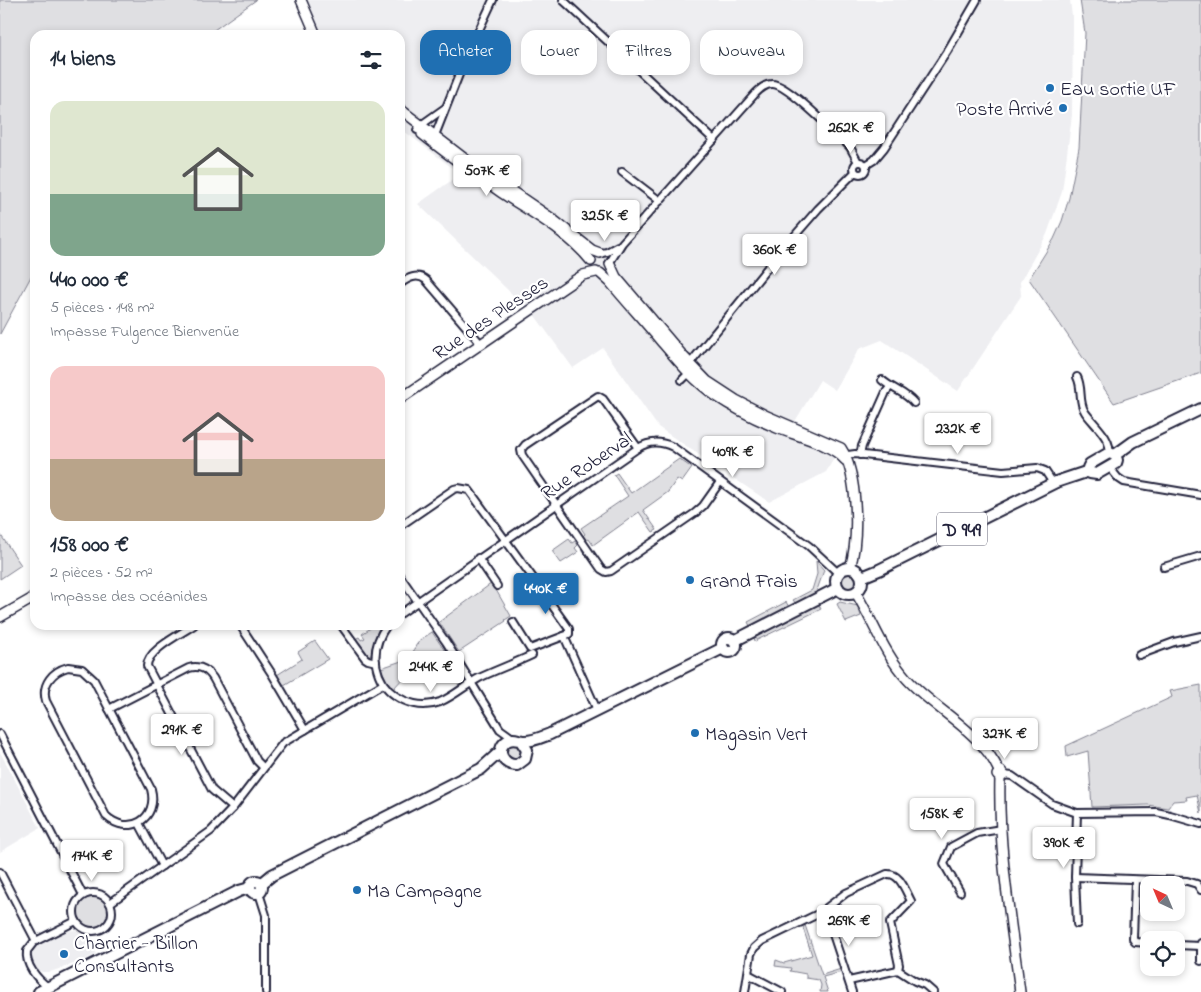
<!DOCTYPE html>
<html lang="fr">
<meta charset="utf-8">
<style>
body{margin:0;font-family:"Indie Flower",sans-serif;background:#f2f2f3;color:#1f2937;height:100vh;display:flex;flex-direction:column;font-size:19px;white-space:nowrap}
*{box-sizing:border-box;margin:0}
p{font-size:16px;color:#747a83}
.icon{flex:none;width:28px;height:28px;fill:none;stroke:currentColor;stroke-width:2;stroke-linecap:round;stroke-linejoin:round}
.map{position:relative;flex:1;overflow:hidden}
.side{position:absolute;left:30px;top:30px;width:375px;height:600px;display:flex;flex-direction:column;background:#fff;border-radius:15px;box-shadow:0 2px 8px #0003}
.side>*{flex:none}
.hud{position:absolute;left:420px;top:30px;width:475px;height:45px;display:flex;gap:10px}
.needle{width:32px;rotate:316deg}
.controls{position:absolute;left:1140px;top:876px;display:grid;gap:10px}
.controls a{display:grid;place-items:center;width:45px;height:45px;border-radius:10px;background:#fff;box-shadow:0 2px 8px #0003;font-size:25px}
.price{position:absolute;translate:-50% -42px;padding:0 11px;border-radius:5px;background:#fff;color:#222;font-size:16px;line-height:32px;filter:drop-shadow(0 1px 2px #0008)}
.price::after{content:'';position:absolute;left:50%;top:30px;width:15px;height:11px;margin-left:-8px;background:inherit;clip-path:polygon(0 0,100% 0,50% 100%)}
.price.active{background:#1f6fb2;color:#fff}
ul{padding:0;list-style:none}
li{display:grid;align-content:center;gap:10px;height:265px;padding:0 20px}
li span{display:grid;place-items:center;height:155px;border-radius:15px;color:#555}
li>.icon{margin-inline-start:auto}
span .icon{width:90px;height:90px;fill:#fffc;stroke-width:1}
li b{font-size:21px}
h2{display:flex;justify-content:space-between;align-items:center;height:60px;padding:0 20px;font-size:21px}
.chip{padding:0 18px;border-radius:15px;background:#fff;box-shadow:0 2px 8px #0003;font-size:18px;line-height:45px}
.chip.active{background:#1f6fb2;color:#fff}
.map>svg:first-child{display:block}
.built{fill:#eeeef1}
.green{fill:#dfdfe2;stroke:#80808e}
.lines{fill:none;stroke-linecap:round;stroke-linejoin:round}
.street-casing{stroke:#22223b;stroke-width:10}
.secondary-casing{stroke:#22223b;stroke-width:12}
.primary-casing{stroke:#22223b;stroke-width:14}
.street{stroke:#fff;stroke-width:6}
.secondary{stroke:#fff;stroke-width:9}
.primary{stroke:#fff;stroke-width:10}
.poi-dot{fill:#1f6fb2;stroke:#fff;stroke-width:2}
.labels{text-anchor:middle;stroke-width:4.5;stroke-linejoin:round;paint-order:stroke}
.shield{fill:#fff;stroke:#646476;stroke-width:1}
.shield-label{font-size:19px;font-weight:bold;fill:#22223b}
.poi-label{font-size:20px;fill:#22223b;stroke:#fff;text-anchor:start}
.street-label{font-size:20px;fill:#22223b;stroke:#fff}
</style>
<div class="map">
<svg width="1201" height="992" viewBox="0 0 1201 992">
<rect width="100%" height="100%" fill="#fff"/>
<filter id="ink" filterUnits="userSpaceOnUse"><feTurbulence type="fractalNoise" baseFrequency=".02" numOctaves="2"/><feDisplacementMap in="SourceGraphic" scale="10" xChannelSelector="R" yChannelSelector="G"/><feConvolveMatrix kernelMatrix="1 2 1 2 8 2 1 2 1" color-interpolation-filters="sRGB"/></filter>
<g filter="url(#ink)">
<!-- built -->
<g class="built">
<polygon points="304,0 1070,0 1073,24 1072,115 1062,192 1047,234 1020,282 1021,296 958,391 882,340 859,349 835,390 820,380 794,423 843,443 826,472 769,502 658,427 603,348 573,368 536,317 418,204 452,180 459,173 400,128 400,35 316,35"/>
<polygon points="0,752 40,828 0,852"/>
<polygon points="76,930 83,935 92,937 96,954 82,961 50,972 42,972 37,969 30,958 30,953 33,948 65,931"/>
</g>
<!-- green -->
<g class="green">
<polygon points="0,0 256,0 207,35 35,35 35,269 0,334"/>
<polygon points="1080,0 1201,0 1201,373 1114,403 1029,279 1054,239 1062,221 1069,198 1079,148 1085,33"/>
<polygon points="679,459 692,468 682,482 677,479 668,492 643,510 657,530 653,532 639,512 593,545 589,539 585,541 582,537 585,534 581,528 628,496 614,475 617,473 631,493"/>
<polygon points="0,534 21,565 0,579"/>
<polygon points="569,539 572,543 575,541 578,545 575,548 578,552 561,563 552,551"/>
<polygon points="816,561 824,570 816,593 796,604 793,600 812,590 817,574"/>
<circle cx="849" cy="581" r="9"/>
<polygon points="492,583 511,616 505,620 506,621 459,652 439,622"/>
<polygon points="786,602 789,607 750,626 748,622"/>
<polygon points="840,602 858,606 861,616 846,622 837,604"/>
<polygon points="818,603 821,609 755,641 754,638 763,633 762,631"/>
<path d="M375 625H379C379 633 372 644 371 654L367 657 355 639 359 637 361 640 365 638 362 634Z"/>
<path d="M432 632 447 654 431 663 422 665 417 663 393 689 388 684 381 668 413 657C413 643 422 639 432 632Z"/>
<polygon points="315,641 328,659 284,685 277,675 302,659 298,652"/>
<polygon points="1201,685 1201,813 1197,795 1186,797 1187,800 1173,801 1168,808 1148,805 1092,807 1088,751 1067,757 1066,746 1172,697 1170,691"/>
<polygon points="511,743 518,744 523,751 519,760 508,760 505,750"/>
<circle cx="93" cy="912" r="16"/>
<polygon points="805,925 822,975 841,969 842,972 823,977 828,992 820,992 821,985 819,980 806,978 806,974 790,971 791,968 775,966 776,960 784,963 812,955 803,928"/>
</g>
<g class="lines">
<!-- street casing -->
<g class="street-casing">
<g id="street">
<polyline points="563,0 714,140"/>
<polyline points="417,130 421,125 445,108"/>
<polyline points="434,138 464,62 493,0"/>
<circle cx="860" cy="168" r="6"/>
<polyline points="866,165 874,160 884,148 948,50 977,0"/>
<polyline points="622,172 660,201"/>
<polyline points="602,253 607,252 618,246"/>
<path d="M610 262 622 243 755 94C760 89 765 84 772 84 786 83 832 130 844 141L850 147 858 162"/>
<path d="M400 284C408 278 417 273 426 280L481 344"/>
<polyline points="688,366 777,256 818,209 855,172"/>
<path d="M1077 377C1083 388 1078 402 1085 412 1093 424 1112 438 1109 453"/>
<polyline points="682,380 689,373"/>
<path d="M882 380C892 389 905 392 914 403"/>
<polyline points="638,448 603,399 598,396 525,445 521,450 522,455 601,569 606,572 611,571 695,513 703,506 720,482"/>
<polyline points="860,455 862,446 886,392 890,387"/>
<polyline points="841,456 855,454 1003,471 1037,468 1045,471 1053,483"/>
<polyline points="1110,468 1118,478 1124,482 1201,495"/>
<polyline points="400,526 454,489 458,488 469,490 533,578"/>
<polyline points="478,558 497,586"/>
<polyline points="1164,567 1201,556"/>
<polyline points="400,576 446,642 500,729 514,739"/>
<polyline points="544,594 569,629 569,634 564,636"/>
<path d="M400 614 638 448C650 441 660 441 673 447L809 546 838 573"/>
<polyline points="513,622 530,649 564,636 597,710"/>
<path d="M194 625C181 634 147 650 147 666L212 790 233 808"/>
<polyline points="240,625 272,674 305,730"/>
<polyline points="341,625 365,658 368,660 376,662"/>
<path d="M387 625C376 640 372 657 379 675 388 698 417 711 440 702 454 696 466 685 479 678 496 670 515 663 532 655"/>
<polyline points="1139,655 1174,642 1201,636"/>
<path d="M68 667 82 669 94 680 151 789C159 819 129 837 106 816L46 701C41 684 53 671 68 667Z"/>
<path d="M109 709 189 668C200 665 207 669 213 678L257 761 263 767"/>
<polyline points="0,734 83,895"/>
<polyline points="1004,775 1012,776 1052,804 1077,813 1156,812 1170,815 1201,824"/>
<polyline points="139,823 162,866"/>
<polyline points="0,872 36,941"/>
<polyline points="1075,877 1187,881 1197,884 1201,890"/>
<polyline points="1135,880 1133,939 1135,942 1149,943"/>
<polyline points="960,892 944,864 951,847 977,833 1001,829"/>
<circle cx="93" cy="912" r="19"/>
<polyline points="259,893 266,915 266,992"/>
<polyline points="110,903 211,831 233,808 283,743 383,684"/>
<polyline points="825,910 852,992"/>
<polyline points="1077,924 1075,877 1077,813"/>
<polyline points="1176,945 1201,946"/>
<polyline points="1201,961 1201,943"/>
<polyline points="748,974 782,992"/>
<polyline points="849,981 898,970"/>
<path d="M48 987C37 979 25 965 27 951L34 942 76 921"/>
<path d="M745 992 751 954 754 948 762 941 820 913 846 893 887 874C900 873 905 890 911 901L890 923 899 965 898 970 915 981 925 985 933 992"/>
</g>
</g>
<!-- secondary casing -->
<g class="secondary-casing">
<g id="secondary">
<polyline points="301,0 316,35"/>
<polyline points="400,109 469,162 551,218 592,250 600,253"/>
<path d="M422 134C448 155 475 174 502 193 532 213 568 232 591 261"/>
<path d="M610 264 616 277 683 356 707 381 736 400 767 416 841 448C858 474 859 538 850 568"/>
<path d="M600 273 610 282C626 301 643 320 660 340 677 360 694 381 716 396 735 409 756 419 777 428 797 436 832 444 845 460"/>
<polyline points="400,399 575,280 583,275 596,272"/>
<path d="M856 593C873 621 884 654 907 679 936 711 981 731 999 771"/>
<polyline points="0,617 35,597"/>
<path d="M1000 778 1004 775 1001 771 997 775 1000 778C998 849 1011 921 1020 992"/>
</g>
</g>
<!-- primary casing -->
<g class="primary-casing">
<g id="primary">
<polygon points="1109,453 1115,455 1117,460 1116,463 1097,474 1090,473 1088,468 1090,464"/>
<polyline points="1115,455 1133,442 1201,409"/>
<circle cx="849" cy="581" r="13"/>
<polyline points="862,577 879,570 1056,482 1089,471"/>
<circle cx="729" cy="645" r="7"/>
<polyline points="734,641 838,588"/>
<path d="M521 741 527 750 525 759 517 765C504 766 494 750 507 741 513 737 517 740 523 741 532 742 542 737 550 734L723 648"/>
<circle cx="256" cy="887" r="6"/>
<polyline points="261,884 272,875 481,769 501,751"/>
<polyline points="39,992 239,891 250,888"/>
</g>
</g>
<!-- street -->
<use href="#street" class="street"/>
<!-- secondary -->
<use href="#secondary" class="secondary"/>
<!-- primary -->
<use href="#primary" class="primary"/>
</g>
</g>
<!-- markers -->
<g class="poi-dot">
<circle cx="1050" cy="88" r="5"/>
<circle cx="1063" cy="108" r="5"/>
<circle cx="690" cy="580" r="5"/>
<circle cx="695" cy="733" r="5"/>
<circle cx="357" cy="890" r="5"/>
<circle cx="64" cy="954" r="5"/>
</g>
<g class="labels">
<!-- shield labels -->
<rect class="shield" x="937" y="512.5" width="50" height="33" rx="4"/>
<g class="shield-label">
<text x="962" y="536">D 949</text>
</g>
<!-- poi labels -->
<g class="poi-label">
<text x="1060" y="95">Eau sortie UF</text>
<text x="1053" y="115" text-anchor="end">Poste Arrivé</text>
<text x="700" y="587">Grand Frais</text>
<text x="705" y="740">Magasin Vert</text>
<text x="367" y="897">Ma Campagne</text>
<text x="74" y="949">Charrier - Billon<tspan x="74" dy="23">Consultants</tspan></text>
</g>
<!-- street labels -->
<g class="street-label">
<text transform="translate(490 317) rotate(-34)" y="7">Rue des Plesses</text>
<text transform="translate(586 465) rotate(-34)" y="7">Rue Roberval</text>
</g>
</g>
</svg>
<div class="controls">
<a><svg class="needle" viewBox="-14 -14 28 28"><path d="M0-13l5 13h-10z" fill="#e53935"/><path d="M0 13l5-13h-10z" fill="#747a83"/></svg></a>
<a><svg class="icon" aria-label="locate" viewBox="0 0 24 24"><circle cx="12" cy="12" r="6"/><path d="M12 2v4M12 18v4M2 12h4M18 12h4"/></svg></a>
</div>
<b class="price" style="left:851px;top:154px">262K €</b>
<b class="price" style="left:487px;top:197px">507K €</b>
<b class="price" style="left:605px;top:242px">325K €</b>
<b class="price" style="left:775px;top:276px">360K €</b>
<b class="price" style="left:958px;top:455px">232K €</b>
<b class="price" style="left:733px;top:478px">409K €</b>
<b class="price active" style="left:546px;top:615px">440K €</b>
<b class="price" style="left:431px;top:693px">244K €</b>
<b class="price" style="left:182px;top:756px">291K €</b>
<b class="price" style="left:1005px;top:760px">327K €</b>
<b class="price" style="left:942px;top:840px">158K €</b>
<b class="price" style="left:1064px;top:869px">390K €</b>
<b class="price" style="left:92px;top:882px">174K €</b>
<b class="price" style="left:849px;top:947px">269K €</b>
<div class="hud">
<a class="chip active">Acheter</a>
<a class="chip">Louer</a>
<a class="chip">Filtres</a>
<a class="chip">Nouveau</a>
</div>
<section class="side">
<h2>14 biens<svg class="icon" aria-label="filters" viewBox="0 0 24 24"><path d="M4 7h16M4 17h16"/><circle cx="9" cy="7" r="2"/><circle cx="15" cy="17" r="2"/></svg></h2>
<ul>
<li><span style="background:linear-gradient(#dfe7d0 60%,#7fa58c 0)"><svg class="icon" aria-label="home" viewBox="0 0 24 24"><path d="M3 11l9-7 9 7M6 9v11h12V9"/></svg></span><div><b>440 000 €</b><p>5 pièces · 148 m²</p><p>Impasse Fulgence Bienvenüe</p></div></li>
<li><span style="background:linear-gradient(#f6c9c9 60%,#b9a48a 0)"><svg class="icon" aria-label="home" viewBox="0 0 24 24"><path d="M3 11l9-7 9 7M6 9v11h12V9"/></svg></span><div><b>158 000 €</b><p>2 pièces · 52 m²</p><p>Impasse des Océanides</p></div></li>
</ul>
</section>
</div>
